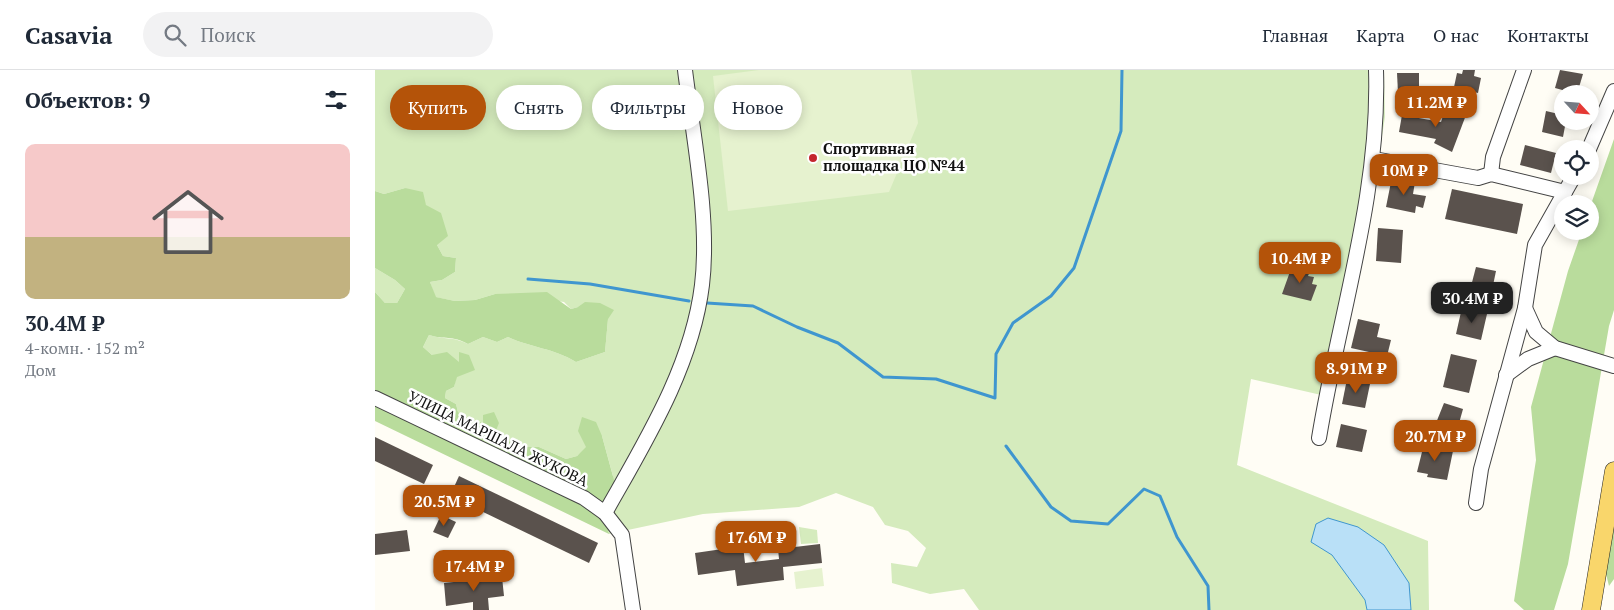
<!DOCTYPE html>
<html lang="ru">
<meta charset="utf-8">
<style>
body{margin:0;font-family:"PT Serif",serif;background:#f2f2f3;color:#1f2937;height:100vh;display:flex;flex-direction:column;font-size:19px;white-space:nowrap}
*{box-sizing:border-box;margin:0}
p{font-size:16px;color:#747a83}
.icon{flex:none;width:28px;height:28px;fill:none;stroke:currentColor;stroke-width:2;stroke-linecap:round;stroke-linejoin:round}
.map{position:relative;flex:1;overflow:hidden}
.details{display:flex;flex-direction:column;background:#fff;width:375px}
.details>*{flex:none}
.top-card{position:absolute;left:15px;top:15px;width:475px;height:45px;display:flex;gap:10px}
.needle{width:32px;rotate:116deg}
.tools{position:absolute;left:1179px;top:15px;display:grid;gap:10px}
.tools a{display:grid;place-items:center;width:45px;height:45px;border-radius:50%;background:#fff;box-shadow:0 2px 12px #0003;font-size:25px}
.price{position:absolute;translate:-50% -42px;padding:0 11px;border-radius:10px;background:#b45309;color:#fff;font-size:16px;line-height:32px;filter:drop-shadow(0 1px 2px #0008)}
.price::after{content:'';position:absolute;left:50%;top:30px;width:15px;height:11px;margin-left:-8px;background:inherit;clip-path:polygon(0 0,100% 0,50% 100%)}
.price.selected{background:#222;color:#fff}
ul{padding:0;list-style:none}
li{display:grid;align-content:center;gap:10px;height:265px;padding:0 25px}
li+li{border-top:1px solid #e0e1e3}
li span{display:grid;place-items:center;height:155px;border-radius:10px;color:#555}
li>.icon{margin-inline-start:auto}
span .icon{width:90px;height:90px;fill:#fffc;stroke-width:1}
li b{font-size:21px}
h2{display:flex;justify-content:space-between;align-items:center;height:60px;padding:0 25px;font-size:21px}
.chip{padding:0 18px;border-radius:22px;background:#fff;box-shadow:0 2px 12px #0003;font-size:18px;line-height:45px}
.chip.selected{background:#b45309;color:#fff}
header{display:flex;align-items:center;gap:30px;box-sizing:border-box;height:70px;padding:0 25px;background:#fff;border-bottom:1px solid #e0e1e3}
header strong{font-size:24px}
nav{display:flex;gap:28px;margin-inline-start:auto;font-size:18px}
.search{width:350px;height:45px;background:#f2f2f3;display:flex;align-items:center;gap:12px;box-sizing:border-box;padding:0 18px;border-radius:28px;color:#747a83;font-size:19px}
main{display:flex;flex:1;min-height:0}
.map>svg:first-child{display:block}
.green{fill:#d5ebbd}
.forest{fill:#b9dc9c}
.pitch{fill:#e6f2cf}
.water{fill:#b9e0f7;stroke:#3f96cf}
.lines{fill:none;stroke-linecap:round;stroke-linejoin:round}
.stream{stroke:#3f96cf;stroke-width:3}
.building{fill:#5a524d}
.minor-casing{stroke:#444;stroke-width:16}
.major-casing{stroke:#222;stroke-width:19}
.minor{stroke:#fff;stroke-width:14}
.major{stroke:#f9d66b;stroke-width:18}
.poi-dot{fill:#c4262e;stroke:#fff;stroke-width:2}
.labels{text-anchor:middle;stroke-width:5;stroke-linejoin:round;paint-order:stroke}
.poi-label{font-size:15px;font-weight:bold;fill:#111;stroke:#fff;text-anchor:start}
.street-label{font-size:15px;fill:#111;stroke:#fff}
</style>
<header>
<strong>Casavia</strong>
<div class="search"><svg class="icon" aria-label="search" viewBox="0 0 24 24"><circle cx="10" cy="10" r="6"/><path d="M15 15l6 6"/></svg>Поиск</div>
<nav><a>Главная</a><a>Карта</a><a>О нас</a><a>Контакты</a></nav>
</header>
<main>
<section class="details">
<h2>Объектов: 9<svg class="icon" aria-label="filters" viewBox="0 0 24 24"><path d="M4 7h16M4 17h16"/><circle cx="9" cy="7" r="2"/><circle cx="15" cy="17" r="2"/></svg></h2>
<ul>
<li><span style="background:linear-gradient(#f6c9c9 60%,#c2b280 0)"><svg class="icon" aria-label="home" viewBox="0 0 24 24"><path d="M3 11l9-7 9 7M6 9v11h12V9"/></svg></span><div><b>30.4M ₽</b><p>4-комн. · 152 m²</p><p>Дом</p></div></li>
</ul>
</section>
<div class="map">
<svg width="1239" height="540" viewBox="0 0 1239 540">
<rect width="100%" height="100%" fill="#fffdf5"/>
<!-- green -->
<g class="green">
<path d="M0 0H1009L1010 47 992 163 955 327 876 309 862 395 1053 471 1054 540H604L589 519 555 524 517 513 516 493 542 497 551 478 533 461 510 455 498 437 461 423 424 437 328 444 234 464 230 443 238 406 227 366 202 386 191 389 164 377 139 376C122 360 103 354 83 342L81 334 70 328 71 321 79 317 84 293 57 285 48 277 54 265C70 270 77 266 93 274L108 267 122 272 133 267C157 278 178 278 201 292L230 282 233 249 203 237 196 239 189 232 141 225 120 224 100 230 80 231 60 227 55 212 67 210 80 202 81 188 68 186 62 175 51 135 30 118 9 124 0 121Z"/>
<polygon points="0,198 20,210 30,219 22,233 10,233 0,222"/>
<polygon points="424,457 442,460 443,473 426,474"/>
</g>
<!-- forest -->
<g class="forest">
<polygon points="1239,69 1239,240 1234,256 1193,494 1179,540 1149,540 1139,531 1161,390 1156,337 1193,201 1207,161 1215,161 1215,137"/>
<path d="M30 118 48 122 51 135 66 143 73 166 62 175 68 186 81 188 80 202 67 210 55 212 61 227 80 231 100 230 120 224 172 222 196 239 203 237 210 232 225 233 239 240 233 249 230 282 201 292C178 278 157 278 133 267L122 272 108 267 93 274C77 265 70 270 54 265L48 277 57 285 72 282 84 292V282L94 285 100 300 82 307 79 317 71 321 70 328 81 334 83 342 96 350 108 353V345L119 342 124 353 120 363 128 365 139 376 164 377 191 389 202 386 211 377 203 361 207 347 221 352 227 366 242 421 230 443 234 464 0 351V222L10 233H22L30 219 20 210 0 198V121L9 124Z"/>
<polygon points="1239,446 1239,509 1234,516 1230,500"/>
</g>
<!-- pitch -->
<g class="pitch">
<polygon points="384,0 536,0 543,53 514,122 353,141 338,6"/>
<polygon points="447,498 449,516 421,519 419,502"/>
</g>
<!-- water -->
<polygon class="water" points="953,448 983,457 1009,475 1034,513 1036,540 992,540 990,530 957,485 936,472 941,454"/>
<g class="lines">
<!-- stream -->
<g class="stream">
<polyline points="153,209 215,214 314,231"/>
<polyline points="332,233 378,236 422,257 463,273 508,307 561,309 620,328 621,284 638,253 676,226 699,198 746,61 747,0"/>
<polyline points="631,376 676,437 696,451 733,454 769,419 785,426 802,467 833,516 834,540"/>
</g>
</g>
<!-- building -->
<g class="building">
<polygon points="1088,0 1100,0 1099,6 1106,8 1103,23 1079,17 1082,3 1087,4"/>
<polygon points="1185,0 1208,4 1202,24 1180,18"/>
<polygon points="1022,3 1044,3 1044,23 1023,23"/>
<polygon points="1071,37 1091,45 1077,82 1059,73 1061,69 1024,62 1027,45 1066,52"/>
<polygon points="1171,41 1188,45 1188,51 1191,51 1188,67 1167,62"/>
<polygon points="1150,75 1181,83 1176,103 1145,95"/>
<polygon points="1017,107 1040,112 1038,124 1051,126 1048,138 1041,136 1040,143 1011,137"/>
<polygon points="1077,119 1148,134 1142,164 1070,149"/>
<polygon points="1003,158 1028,160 1026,193 1001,191"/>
<polygon points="917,196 935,201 933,206 939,207 937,214 942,215 936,231 907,224"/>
<polygon points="1101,197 1121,201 1116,225 1095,220"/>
<polygon points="1094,239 1112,244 1106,270 1081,264 1086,242 1093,244"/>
<polygon points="983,249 1005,254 1002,267 1016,270 1012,286 976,278"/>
<polygon points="1076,284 1102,290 1094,323 1068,317"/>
<polygon points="972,309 995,314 990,338 967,334"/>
<polygon points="1069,333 1088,339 1081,364 1059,358"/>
<polygon points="966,354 992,360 987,382 961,377"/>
<polygon points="0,367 58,395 49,414 0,391"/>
<polygon points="1049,374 1078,381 1072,410 1052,407 1053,404 1042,402"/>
<polygon points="84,406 223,473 214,493 75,426"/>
<polygon points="66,445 81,452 73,468 58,462"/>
<polygon points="32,460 35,481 0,485 0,464"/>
<polygon points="445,474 447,493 408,497 409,510 362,516 360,500 323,505 320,483 368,476 370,493 404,489 403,479"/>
<polygon points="127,507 129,526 113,528 114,540 98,540 98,532 71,536 69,513"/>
</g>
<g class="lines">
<!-- minor casing -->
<g class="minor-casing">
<g id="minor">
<polyline points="1214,79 1239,21"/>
<polyline points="999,89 1103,108 1116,104 1190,122"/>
<polyline points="1116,104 1118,87 1149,0"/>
<polyline points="1150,238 1161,262 1180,278 1239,296"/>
<polyline points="1131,305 1153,289 1180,278"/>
<polyline points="0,328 209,428 230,443 247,465 258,540"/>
<path d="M944 368C964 245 1005 125 1001 0"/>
<polyline points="1101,433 1106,399 1150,238 1160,175 1199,106"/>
<path d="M230 443C270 372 317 297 327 215 335 149 318 66 310 0"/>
</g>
</g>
<!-- major casing -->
<g class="major-casing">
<polyline id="major" points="1216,540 1239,401"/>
</g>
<!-- minor -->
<use href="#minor" class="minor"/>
<!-- major -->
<use href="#major" class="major"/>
</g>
<!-- markers -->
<circle class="poi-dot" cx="438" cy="88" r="5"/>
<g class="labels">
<!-- poi labels -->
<g class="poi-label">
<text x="448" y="84">Спортивная<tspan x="448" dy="17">площадка ЦО №44</tspan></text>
</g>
<!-- street labels -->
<g class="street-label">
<text transform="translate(123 369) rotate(26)" y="5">УЛИЦА МАРШАЛА ЖУКОВА</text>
</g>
</g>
</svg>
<div class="tools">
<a><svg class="needle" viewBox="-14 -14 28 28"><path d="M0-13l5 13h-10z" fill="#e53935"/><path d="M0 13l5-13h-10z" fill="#747a83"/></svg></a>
<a><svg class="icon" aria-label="locate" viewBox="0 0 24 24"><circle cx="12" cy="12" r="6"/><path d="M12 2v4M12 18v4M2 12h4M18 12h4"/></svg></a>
<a><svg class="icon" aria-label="layers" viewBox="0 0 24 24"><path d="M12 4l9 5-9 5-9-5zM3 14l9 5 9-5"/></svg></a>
</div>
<b class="price" style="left:1061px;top:58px">11.2M ₽</b>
<b class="price" style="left:1029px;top:126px">10M ₽</b>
<b class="price" style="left:925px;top:214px">10.4M ₽</b>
<b class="price selected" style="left:1097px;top:254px">30.4M ₽</b>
<b class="price" style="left:981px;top:324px">8.91M ₽</b>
<b class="price" style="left:1060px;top:392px">20.7M ₽</b>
<b class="price" style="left:69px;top:457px">20.5M ₽</b>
<b class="price" style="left:381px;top:493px">17.6M ₽</b>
<b class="price" style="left:99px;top:522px">17.4M ₽</b>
<div class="top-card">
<a class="chip selected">Купить</a>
<a class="chip">Снять</a>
<a class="chip">Фильтры</a>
<a class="chip">Новое</a>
</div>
</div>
</main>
